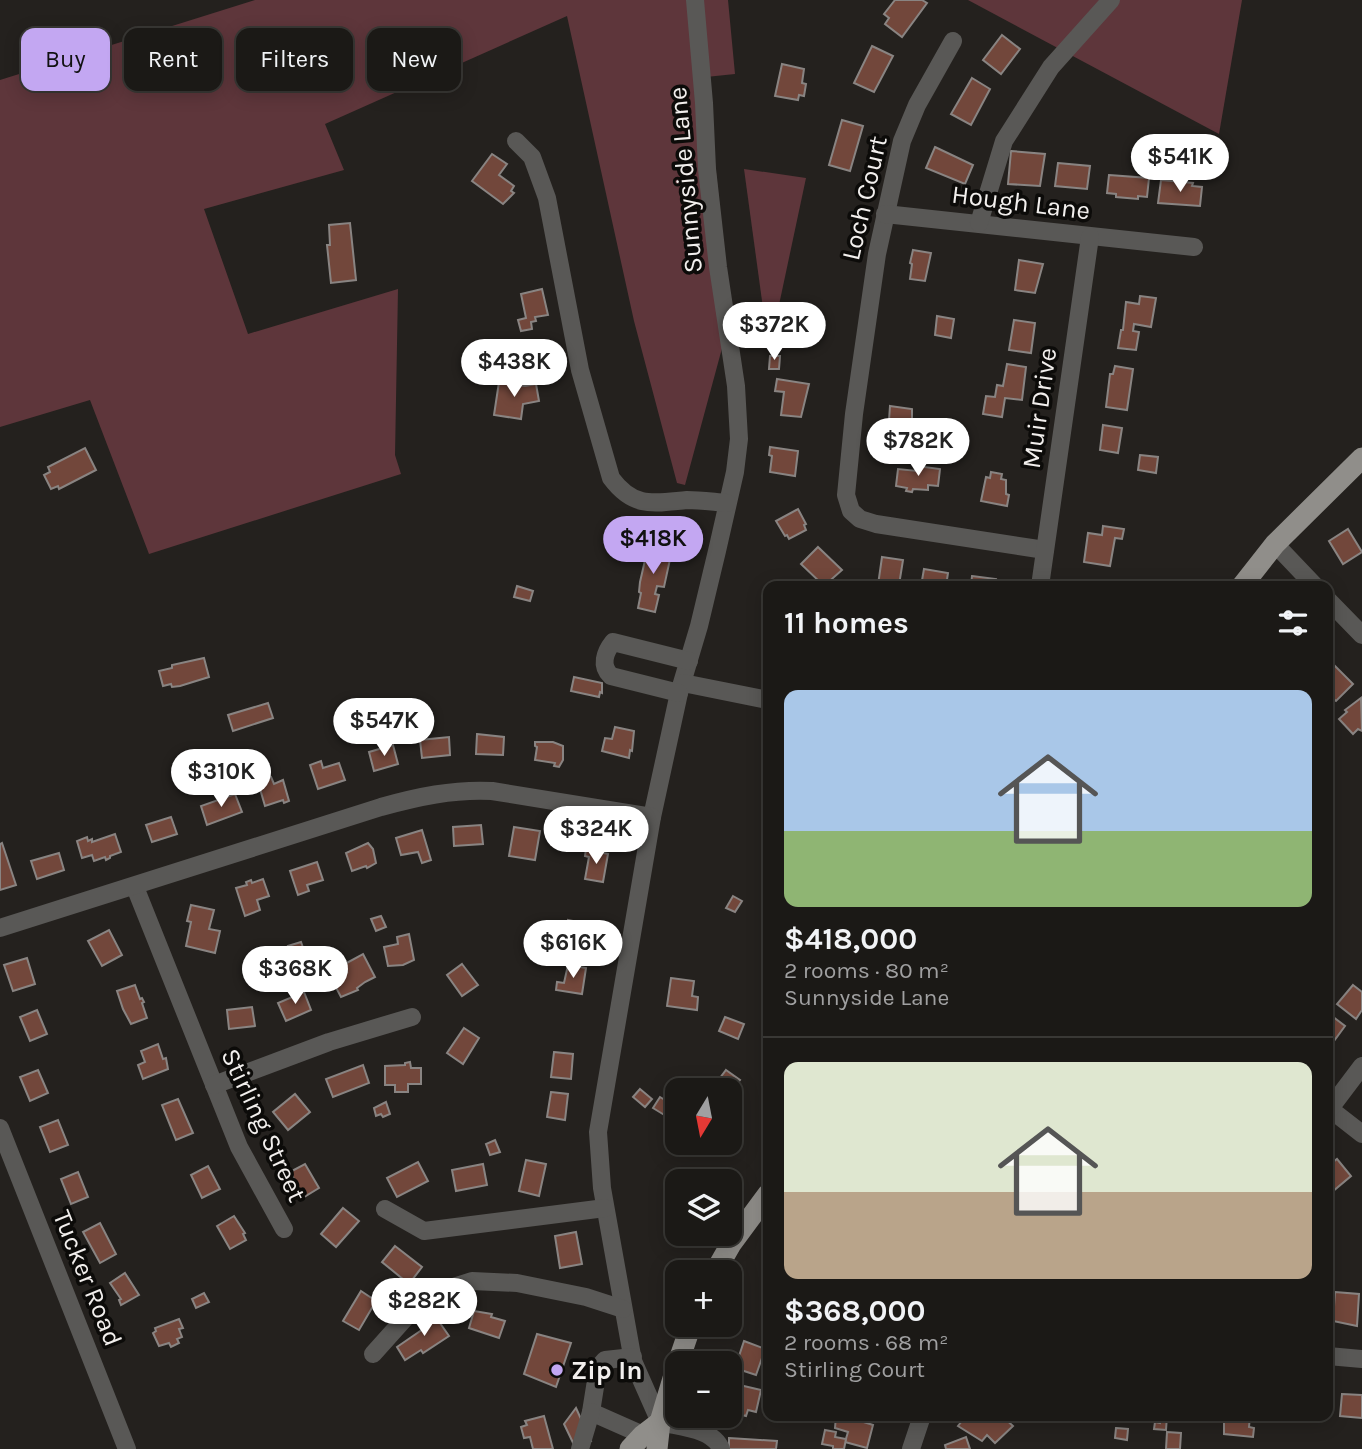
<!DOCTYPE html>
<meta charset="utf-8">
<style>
body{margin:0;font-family:Karla,sans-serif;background:#24221f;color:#f1f3f6;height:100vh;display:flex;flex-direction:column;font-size:26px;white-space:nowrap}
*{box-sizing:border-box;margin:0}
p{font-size:23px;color:#a0a0a1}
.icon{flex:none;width:38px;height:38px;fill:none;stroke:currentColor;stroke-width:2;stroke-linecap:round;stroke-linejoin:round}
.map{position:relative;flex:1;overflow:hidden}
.drawer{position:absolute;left:763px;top:581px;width:570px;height:840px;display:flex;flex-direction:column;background:#1b1916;border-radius:14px;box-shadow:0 4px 18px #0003,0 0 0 2px #393835}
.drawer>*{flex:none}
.top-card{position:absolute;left:21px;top:28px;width:637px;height:63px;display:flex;gap:14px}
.needle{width:46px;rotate:190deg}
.tools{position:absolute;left:665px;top:1078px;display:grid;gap:14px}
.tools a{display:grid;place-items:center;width:77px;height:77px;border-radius:14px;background:#1b1916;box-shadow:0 4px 18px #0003,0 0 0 2px #393835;font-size:35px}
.price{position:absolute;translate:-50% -60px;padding:0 16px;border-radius:24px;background:#fff;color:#222;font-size:23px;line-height:46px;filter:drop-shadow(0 2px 4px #0008)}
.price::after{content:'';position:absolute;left:50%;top:42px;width:21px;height:16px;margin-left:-10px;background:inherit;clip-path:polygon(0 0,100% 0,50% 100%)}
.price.active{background:#c3a7f2;color:#111}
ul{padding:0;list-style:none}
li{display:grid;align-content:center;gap:14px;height:371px;padding:0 21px}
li+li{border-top:2px solid #393835}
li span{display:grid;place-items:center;height:217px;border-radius:14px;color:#555}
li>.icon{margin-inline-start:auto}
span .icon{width:126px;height:126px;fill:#fffc;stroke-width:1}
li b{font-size:30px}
h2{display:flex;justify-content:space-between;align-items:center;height:84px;padding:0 21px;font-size:30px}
.pill{padding:0 24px;border-radius:14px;background:#1b1916;box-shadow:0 4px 18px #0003,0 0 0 2px #393835;font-size:24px;line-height:63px}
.pill.active{background:#c3a7f2;color:#111}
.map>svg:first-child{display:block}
.green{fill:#5e363b}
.building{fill:#72473b;stroke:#898482;stroke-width:2}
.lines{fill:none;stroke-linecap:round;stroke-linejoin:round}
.minor{stroke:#595856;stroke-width:18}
.major{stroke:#908e8a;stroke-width:21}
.poi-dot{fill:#c3a7f2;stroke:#0c0b09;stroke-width:2.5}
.labels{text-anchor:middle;stroke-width:7;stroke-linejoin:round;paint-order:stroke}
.street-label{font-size:26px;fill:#f2efed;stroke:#0c0b09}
.poi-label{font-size:26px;font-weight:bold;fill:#f2efed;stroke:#0c0b09;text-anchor:start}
</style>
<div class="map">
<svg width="1362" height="1449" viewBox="0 0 1362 1449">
<rect width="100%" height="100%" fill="#24211e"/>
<!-- green -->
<g class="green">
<polygon points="255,0 728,0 735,74 706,77 731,315 685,485 677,483 634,321 567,16 325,124 344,170 204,209 248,334 398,289 395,455 401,474 149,554 90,400 0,427 0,80"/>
<polygon points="968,0 1242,0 1219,134"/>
<polygon points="744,169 806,178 769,352"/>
</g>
<!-- building -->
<g class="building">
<polygon points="895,0 922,0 927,3 902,37 885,24 889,18 884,14"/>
<polygon points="1002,35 1020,49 1001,74 983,60"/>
<polygon points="872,46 893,56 874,92 854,83"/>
<polygon points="782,64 804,69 802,83 806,84 804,96 799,95 798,100 775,96"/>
<polygon points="972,78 990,89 971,125 951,114"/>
<polygon points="842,120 863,126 850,171 829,165"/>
<polygon points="935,147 973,165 965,184 926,168"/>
<polygon points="1011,151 1045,154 1040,186 1008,184"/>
<polygon points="492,154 507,164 499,175 514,186 511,191 514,193 503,204 472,181"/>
<polygon points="1058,163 1090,166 1087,189 1055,186"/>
<polygon points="1109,175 1149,178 1147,197 1138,196 1138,199 1116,197 1116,194 1107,193"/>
<polygon points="1161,180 1193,183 1192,186 1202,187 1200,206 1158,203"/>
<polygon points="350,223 356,280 331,283 327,245 330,245 329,225"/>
<polygon points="913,250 931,253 925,281 910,279 912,264 910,263"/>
<polygon points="1019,260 1043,264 1035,293 1015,290"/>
<polygon points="542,289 548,315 535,317 536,321 531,322 532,329 521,331 518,320 526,318 521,294"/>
<polygon points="1140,296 1156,298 1151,327 1134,324 1133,331 1139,332 1136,350 1118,348 1121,330 1123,330 1126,302 1139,304"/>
<polygon points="937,316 954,319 951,338 935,335"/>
<polygon points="1014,320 1035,323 1031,353 1009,350"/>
<polygon points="770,356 780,356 779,369 769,369"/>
<polygon points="1007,364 1026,367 1022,400 1005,398 1002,417 983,414 986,396 995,397 997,385 1003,386"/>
<polygon points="1115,366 1133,369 1127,410 1106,407 1110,374 1113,374"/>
<polygon points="777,379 809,384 801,417 781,415 784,392 775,391"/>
<polygon points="499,382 525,386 536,384 539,401 523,404 521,419 494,415"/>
<polygon points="890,406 912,409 912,428 909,428 907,437 888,435"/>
<polygon points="1103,425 1122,428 1118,453 1100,450"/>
<polygon points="770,447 798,451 795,476 770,472 772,456 769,455"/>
<polygon points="85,448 96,470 59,489 58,486 51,489 44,475 50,472 48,467"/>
<polygon points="1140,455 1158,457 1156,473 1138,470"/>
<polygon points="917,466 940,469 938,486 928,485 928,490 913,489 912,492 906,491 907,488 896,486 898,469 917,471"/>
<polygon points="991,472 1002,474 1001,479 1006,480 1006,494 1009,495 1007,506 981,501 986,477 990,478"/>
<polygon points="798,509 806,524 804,525 806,530 789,539 787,535 785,536 776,521"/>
<polygon points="1103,526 1124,529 1122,539 1115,538 1110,566 1084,562 1088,533 1102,535"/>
<polygon points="1348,529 1362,552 1343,564 1329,541"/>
<polygon points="645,544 672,550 664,587 657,586 655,594 659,595 655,612 638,608 641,593 639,592 640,582 646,556 642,555"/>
<polygon points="818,547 842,570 824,586 801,564"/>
<polygon points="882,557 903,560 899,585 878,585"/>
<polygon points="924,569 948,573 946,586 921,586"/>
<polygon points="972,576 996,579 995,586 971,586"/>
<polygon points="517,586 533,591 530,601 514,597"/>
<polygon points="204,658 209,677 180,686 172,687 171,684 163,686 159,671 172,668 172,665"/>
<polygon points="1333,664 1353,684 1336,701 1328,694 1328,669"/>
<polygon points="574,677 602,683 602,693 600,692 599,697 571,691"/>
<polygon points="1361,698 1362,731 1358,729 1353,734 1339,719 1347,712 1345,710"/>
<polygon points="268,703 273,718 233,731 228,715"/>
<polygon points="615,727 634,731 632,751 630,750 629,758 602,751 605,738 612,739"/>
<polygon points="477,734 504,737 503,755 476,754"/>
<polygon points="449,737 450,755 422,758 420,740"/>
<polygon points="535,742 553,742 563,746 563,760 559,767 554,766 555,763 535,760 537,747 535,746"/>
<polygon points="393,745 398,764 374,771 369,752"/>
<polygon points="321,761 323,768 339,763 345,780 318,789 310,765"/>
<polygon points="271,777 274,784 283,780 289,801 284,803 283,800 265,806 258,782"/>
<polygon points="235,794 242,812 207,825 201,806"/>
<polygon points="171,817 177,834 152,842 146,825"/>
<polygon points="481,825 483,844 454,846 453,827"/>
<polygon points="514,827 540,831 535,860 509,856"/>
<polygon points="422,830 431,860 422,863 418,852 401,855 396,838"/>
<polygon points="115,834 121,852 110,856 110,858 106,860 105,857 94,861 92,855 82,858 77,841 87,837 88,841 92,839 92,842"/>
<polygon points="2,843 16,885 0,890 0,844"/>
<polygon points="368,843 373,849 376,863 367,868 366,866 352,871 346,853"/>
<polygon points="586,849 608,854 603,882 585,879 589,857 585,856"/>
<polygon points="59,853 64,870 37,879 31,861"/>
<polygon points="317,862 323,880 307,885 309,891 298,895 290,871"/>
<polygon points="263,879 269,896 257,900 260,910 245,916 236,888 247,885 246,882 251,880 252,883"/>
<polygon points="733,896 742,901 735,912 726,908"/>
<polygon points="191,905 214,910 209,929 220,931 215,953 186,946 191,922 187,921"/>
<polygon points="381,916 386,927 376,931 371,919"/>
<polygon points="568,920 593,925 588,953 570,950 573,934 566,933"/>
<polygon points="109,930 122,955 102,966 88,941"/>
<polygon points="409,934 414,960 403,965 388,966 384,947 398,944 397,937"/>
<polygon points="301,942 306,956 293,960 288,946"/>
<polygon points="363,954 375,977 365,982 357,988 358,990 341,997 332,980 347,972 343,965"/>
<polygon points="27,958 35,984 13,991 4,965"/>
<polygon points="462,964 478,985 462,996 447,975"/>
<polygon points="568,965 586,968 582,994 556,990 557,982 564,983"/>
<polygon points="671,978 694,981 692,996 698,997 697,1010 667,1006"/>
<polygon points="135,985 140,999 142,998 144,1002 142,1003 147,1018 131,1024 123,1009 117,991"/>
<polygon points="1353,985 1362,992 1362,1010 1356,1019 1337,1004"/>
<polygon points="304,992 311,1010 286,1021 278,1003"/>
<polygon points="252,1007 255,1026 229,1029 227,1010"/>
<polygon points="37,1010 47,1034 30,1041 20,1017"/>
<polygon points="1328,1013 1345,1026 1331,1045 1328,1044"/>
<polygon points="725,1017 744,1024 738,1039 719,1031"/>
<polygon points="464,1028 479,1038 463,1064 447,1053"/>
<polygon points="158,1044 163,1059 166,1058 168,1069 143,1079 138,1065 145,1062 141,1051"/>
<polygon points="554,1052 573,1054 571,1079 551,1077"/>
<polygon points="410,1062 411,1068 421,1068 421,1084 408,1084 408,1092 395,1092 395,1085 385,1085 385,1066 405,1065 405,1063"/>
<polygon points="363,1065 369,1083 333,1097 326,1079"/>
<polygon points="38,1070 48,1093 30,1101 20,1077"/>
<polygon points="726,1070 740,1080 730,1093 730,1090 711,1090"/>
<polygon points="640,1089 652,1099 645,1107 633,1097"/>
<polygon points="551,1092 568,1094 565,1120 547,1117"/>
<polygon points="295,1094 310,1112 288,1130 273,1112"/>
<polygon points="660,1097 673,1105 666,1116 653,1108"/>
<polygon points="178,1099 193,1133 176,1140 162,1105"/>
<polygon points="386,1102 390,1114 383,1117 381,1114 376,1116 374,1108"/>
<polygon points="58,1120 68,1145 50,1152 40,1127"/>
<polygon points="495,1140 500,1152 490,1155 486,1144"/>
<polygon points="1337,1159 1351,1176 1332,1192 1328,1187 1328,1166"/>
<polygon points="526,1160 546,1164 539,1196 519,1191"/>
<polygon points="418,1162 428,1181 397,1197 387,1178"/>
<polygon points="305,1164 319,1188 304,1197 290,1172"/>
<polygon points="483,1164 487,1185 456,1191 452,1170"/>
<polygon points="208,1166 220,1189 202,1198 191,1175"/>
<polygon points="78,1172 88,1197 71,1204 61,1179"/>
<polygon points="343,1208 359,1221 336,1247 321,1234"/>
<polygon points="234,1216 245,1233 243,1234 246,1240 230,1249 217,1226"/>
<polygon points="100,1223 116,1254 100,1263 83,1232"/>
<polygon points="576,1232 582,1264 560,1268 555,1236"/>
<polygon points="395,1246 422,1267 409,1284 382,1262"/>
<polygon points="125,1273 139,1295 121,1305 119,1300 121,1299 110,1283"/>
<polygon points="361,1291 376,1301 359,1330 343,1321"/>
<polygon points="1335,1292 1359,1294 1357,1326 1333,1321"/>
<polygon points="204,1293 209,1302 196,1308 192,1299"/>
<polygon points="474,1311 492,1314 491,1317 505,1321 499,1338 469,1328"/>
<polygon points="433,1313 449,1336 423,1353 421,1350 405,1360 397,1347 426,1327 422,1321"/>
<polygon points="179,1319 183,1328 179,1329 182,1337 177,1339 179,1343 171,1347 169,1343 159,1346 153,1333 156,1331 155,1328"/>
<polygon points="537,1334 571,1343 556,1387 524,1374"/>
<polygon points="744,1341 768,1350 768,1360 762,1358 756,1375 735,1368"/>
<polygon points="731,1383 761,1390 756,1412 748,1410 746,1416 730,1412"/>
<polygon points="1342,1394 1362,1395 1362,1418 1340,1416"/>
<polygon points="576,1408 591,1441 576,1449 564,1424"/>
<polygon points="544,1416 553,1449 533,1449 530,1437 524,1438 521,1427 527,1425 525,1421"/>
<polygon points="836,1416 850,1416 854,1417 854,1419 873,1425 867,1448 845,1442 848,1432 835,1428"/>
<polygon points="966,1416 1002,1416 1013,1426 995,1443 987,1435 982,1441 958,1426"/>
<polygon points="1160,1416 1167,1416 1166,1430 1154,1429 1155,1422 1160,1423"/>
<polygon points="1224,1416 1250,1416 1249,1427 1254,1428 1253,1437 1224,1434"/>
<polygon points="1116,1428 1128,1429 1127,1440 1115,1438"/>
<polygon points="825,1430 836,1432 835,1437 846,1439 844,1449 833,1449 833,1446 822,1444"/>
<polygon points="1167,1432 1181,1433 1180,1449 1166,1449"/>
<polygon points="966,1437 970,1449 946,1449 945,1445"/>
<polygon points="729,1438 777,1441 776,1449 729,1449"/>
</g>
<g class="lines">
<!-- minor -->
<g class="minor">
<path d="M695 0 704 103 707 169 718 267 736 386 739 439 735 472 717 551 699 626 679 693 652 817 598 1132 602 1188 633 1361 660 1422C679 1427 713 1428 721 1449"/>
<polyline points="953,41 917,105 902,141 877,254 854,414 846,495 851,511 860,519 876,524 1045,550"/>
<path d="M516 141 532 157 547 198 580 370 611 478C634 509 654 503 687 500 700 500 714 502 727 503"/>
<polyline points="885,214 1194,247"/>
<polyline points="979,223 1004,141 1051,67 1111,0"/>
<polyline points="1275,544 1315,586"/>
<polyline points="1040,586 1090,237"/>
<polyline points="1328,600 1362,635"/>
<polyline points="683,683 768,700"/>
<path d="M679 693 611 676C600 666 605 652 613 642L689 661"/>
<polyline points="135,887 239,1147 284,1229"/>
<path d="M0 928 381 807C417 797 453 789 492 791L652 817"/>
<polyline points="214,1085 329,1042 412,1017"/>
<polyline points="1330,1109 1362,1134"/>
<polyline points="1328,1111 1362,1066"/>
<polyline points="0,1128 127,1449"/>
<polyline points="385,1209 424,1231 605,1208"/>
<polyline points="373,1354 425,1296 472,1281 517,1283 586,1297 623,1309"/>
<polyline points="1328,1356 1362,1359"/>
<polyline points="633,1357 605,1360 598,1368 591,1412 643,1435"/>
<polyline points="580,1449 591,1412"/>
<polyline points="911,1449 922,1416"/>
</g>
<!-- major -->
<g class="major">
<polyline points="1242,586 1275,544 1362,458"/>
<polyline points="715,1272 731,1244 768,1194"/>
<polyline points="678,1363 691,1325"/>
<polyline points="630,1449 643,1435 660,1422"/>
<polyline points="657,1449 660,1422 677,1365"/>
</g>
</g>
<!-- markers -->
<circle class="poi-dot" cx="557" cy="1370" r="7"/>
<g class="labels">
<!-- street labels -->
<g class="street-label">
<text transform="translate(685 180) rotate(-95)" y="9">Sunnyside Lane</text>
<text transform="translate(864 198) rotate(-77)" y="9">Loch Court</text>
<text transform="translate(1021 202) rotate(7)" y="9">Hough Lane</text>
<text transform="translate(1039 408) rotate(-82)" y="9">Muir Drive</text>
<text transform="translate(264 1125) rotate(65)" y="9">Stirling Street</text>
<text transform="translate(88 1278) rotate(68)" y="9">Tucker Road</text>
</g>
<!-- poi labels -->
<g class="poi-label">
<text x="571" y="1379">Zip In</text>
</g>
</g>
</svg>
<div class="tools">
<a><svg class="needle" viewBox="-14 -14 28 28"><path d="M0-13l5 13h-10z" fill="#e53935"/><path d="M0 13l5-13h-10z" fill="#a0a0a1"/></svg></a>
<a><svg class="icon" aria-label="layers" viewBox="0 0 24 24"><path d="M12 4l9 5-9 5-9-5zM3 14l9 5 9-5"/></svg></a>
<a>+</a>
<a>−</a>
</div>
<b class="price" style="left:1180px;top:194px">$541K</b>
<b class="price" style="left:774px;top:362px">$372K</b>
<b class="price" style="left:514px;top:399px">$438K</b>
<b class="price" style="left:918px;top:478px">$782K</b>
<b class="price active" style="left:653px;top:576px">$418K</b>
<b class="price" style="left:384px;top:758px">$547K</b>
<b class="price" style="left:221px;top:809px">$310K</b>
<b class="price" style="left:596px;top:866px">$324K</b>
<b class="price" style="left:573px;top:980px">$616K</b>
<b class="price" style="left:295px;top:1006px">$368K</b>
<b class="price" style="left:424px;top:1338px">$282K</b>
<div class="top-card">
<a class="pill active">Buy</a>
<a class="pill">Rent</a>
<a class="pill">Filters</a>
<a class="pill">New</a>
</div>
<section class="drawer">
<h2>11 homes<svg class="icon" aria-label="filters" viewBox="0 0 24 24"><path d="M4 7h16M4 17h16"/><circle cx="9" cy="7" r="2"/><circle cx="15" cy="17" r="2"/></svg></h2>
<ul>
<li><span style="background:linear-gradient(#a9c7e8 65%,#8fb573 0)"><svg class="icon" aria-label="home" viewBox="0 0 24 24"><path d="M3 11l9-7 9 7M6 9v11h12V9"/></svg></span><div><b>$418,000</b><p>2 rooms · 80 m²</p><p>Sunnyside Lane</p></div></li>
<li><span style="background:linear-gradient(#dfe7d0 60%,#b9a48a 0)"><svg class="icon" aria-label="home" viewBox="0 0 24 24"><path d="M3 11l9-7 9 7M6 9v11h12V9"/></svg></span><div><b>$368,000</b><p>2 rooms · 68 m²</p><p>Stirling Court</p></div></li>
</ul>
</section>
</div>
